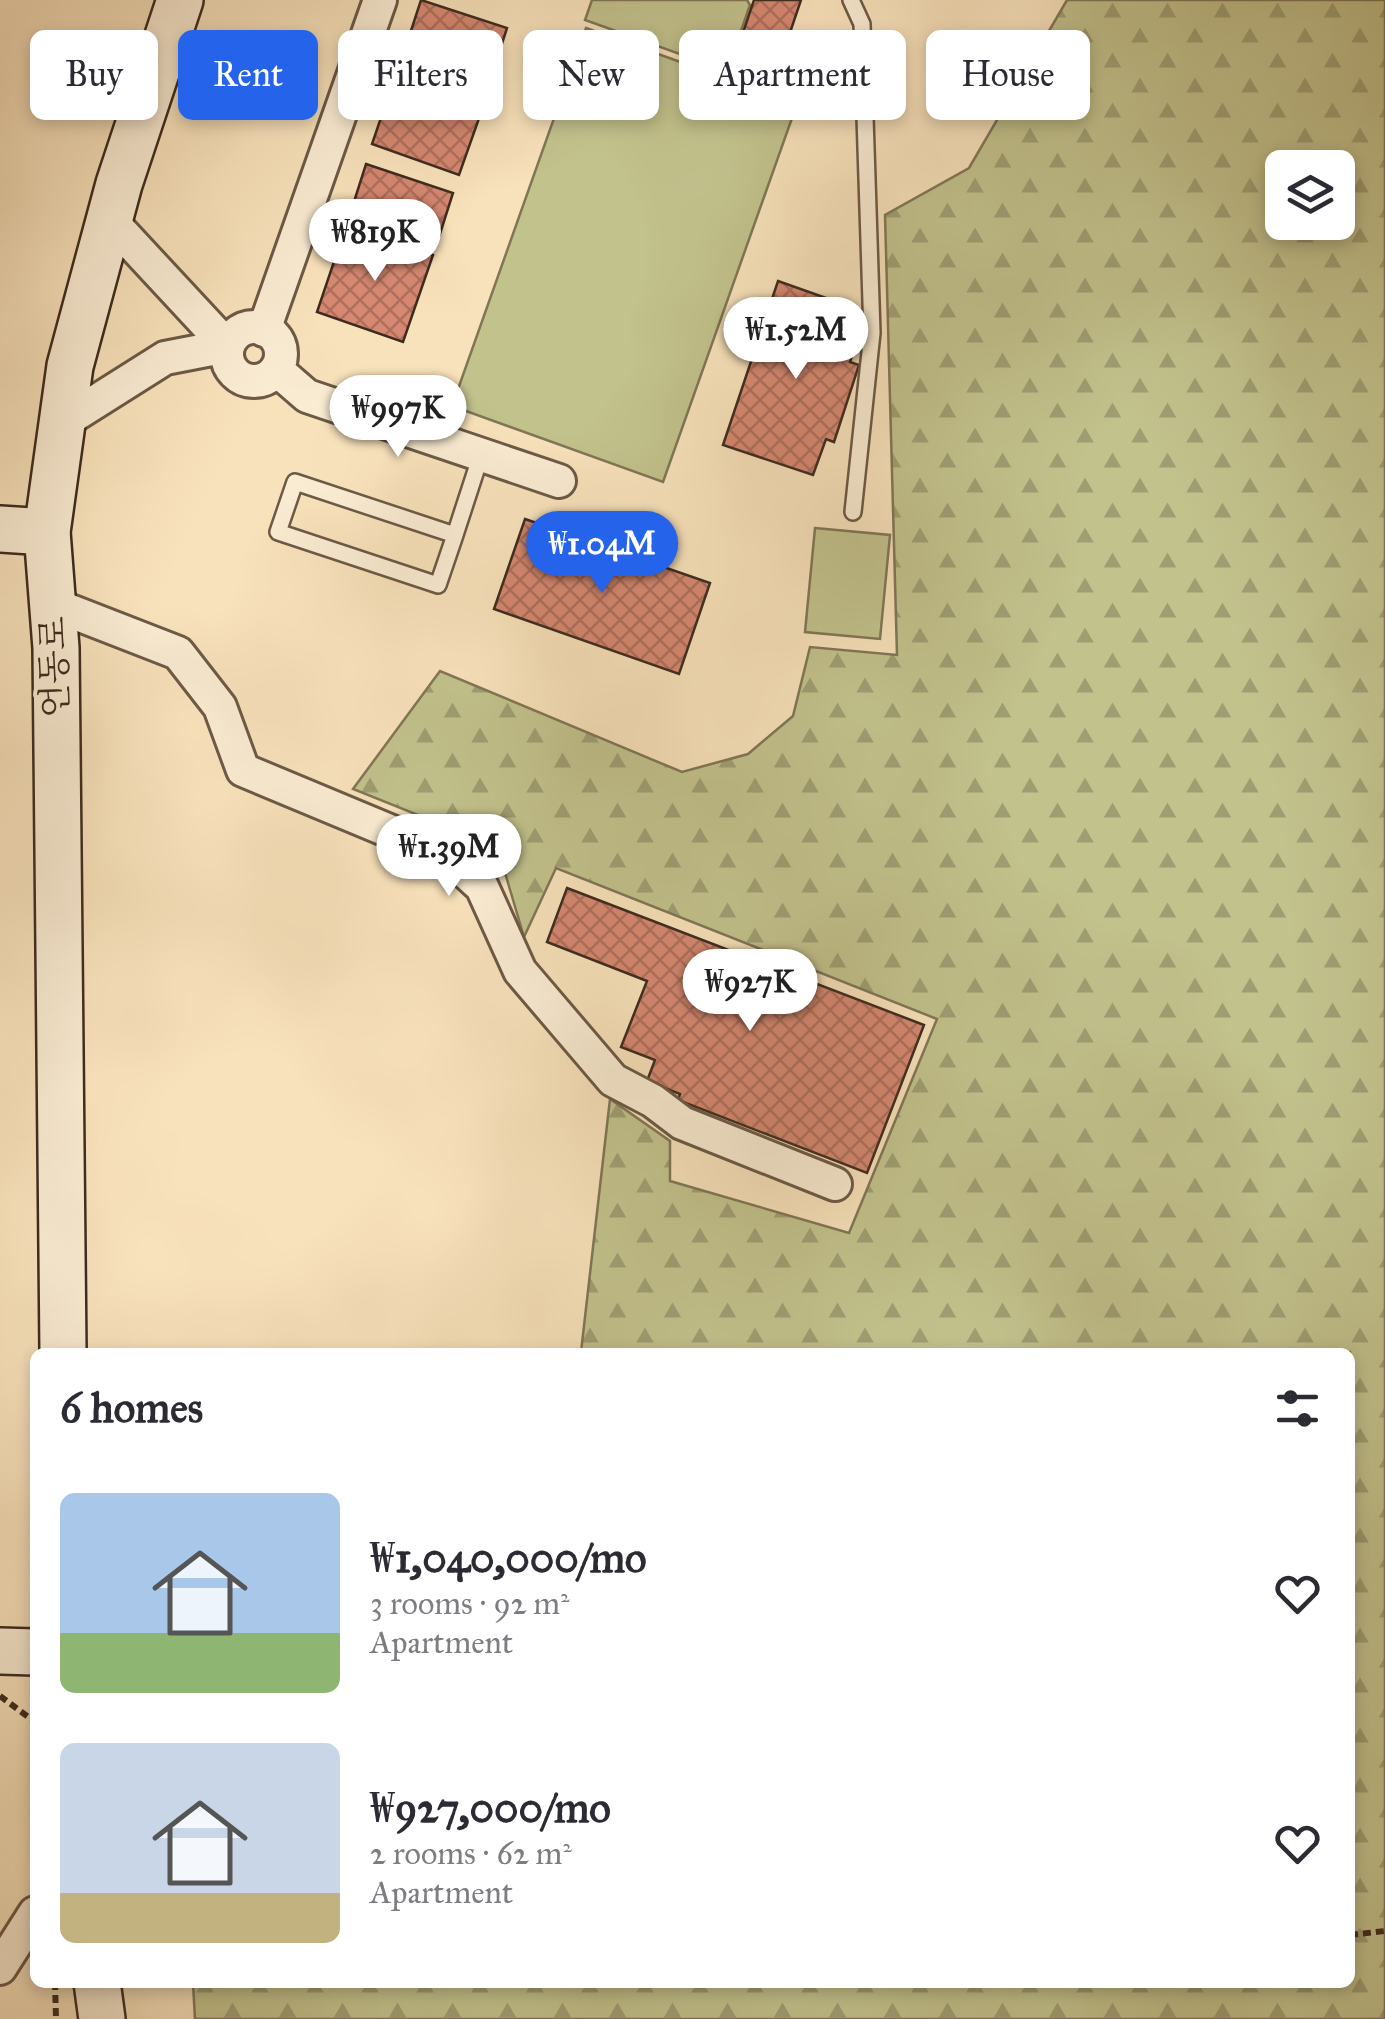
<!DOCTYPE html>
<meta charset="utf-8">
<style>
body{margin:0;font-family:"IM FELL Great Primer","Noto Serif KR",serif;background:#f7f7f7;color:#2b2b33;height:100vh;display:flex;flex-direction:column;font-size:38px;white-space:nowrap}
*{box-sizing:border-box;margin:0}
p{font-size:32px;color:#7c7c81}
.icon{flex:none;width:55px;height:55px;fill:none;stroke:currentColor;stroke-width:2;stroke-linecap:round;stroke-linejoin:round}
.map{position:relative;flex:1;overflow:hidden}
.drawer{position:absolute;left:30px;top:1348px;width:1325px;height:640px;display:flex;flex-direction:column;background:#fff;border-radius:15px;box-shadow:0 5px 15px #0003}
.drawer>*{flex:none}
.banner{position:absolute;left:30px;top:30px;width:1325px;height:90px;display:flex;gap:20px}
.buttons{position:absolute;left:1265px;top:150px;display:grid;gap:20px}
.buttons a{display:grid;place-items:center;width:90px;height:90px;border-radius:15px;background:#fff;box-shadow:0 5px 15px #0003;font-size:50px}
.price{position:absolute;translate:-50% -85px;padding:0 22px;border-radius:35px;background:#fff;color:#222;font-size:32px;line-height:65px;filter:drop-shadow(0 2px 5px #0008)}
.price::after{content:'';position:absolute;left:50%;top:60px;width:30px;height:22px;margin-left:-15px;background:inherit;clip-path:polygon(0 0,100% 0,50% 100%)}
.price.current{background:#2563eb;color:#fff}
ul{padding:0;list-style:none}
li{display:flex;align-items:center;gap:30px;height:250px;padding:0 30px}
li span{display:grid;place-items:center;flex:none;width:280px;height:200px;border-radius:15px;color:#555}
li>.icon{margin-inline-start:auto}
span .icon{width:120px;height:120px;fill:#fffc;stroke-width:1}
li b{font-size:42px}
h2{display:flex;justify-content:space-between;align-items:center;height:120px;padding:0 30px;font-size:42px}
.chip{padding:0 35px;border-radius:15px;background:#fff;box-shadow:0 5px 15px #0003;font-size:35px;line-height:90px}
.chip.current{background:#2563eb;color:#fff}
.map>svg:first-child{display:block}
.forest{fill:url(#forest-firs);stroke:#807656;stroke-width:2.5;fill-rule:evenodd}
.park{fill:#c2c28d;stroke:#807656;stroke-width:2.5}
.building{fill:url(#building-cross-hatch);stroke:#3d2b1f;stroke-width:2.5}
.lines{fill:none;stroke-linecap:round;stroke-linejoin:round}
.lane-casing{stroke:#6c5946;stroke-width:20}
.street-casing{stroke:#6c5946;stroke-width:38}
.secondary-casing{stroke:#3d2b1f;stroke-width:50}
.path{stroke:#3d2b1f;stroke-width:6;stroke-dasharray:8 5;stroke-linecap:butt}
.lane{stroke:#faecd3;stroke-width:15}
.street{stroke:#faecd3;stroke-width:32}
.secondary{stroke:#faecd3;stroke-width:45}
.labels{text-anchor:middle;stroke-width:8;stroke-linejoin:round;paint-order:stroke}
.street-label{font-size:35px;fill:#3d2b1f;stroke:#faecd3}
</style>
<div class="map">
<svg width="1385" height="2019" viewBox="0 0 1385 2019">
<defs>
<pattern id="forest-firs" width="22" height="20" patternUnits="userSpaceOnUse" patternTransform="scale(2.5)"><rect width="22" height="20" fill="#c2c28d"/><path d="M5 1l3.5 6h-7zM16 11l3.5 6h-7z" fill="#9f9e73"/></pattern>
<pattern id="building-cross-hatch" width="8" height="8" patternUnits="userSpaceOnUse" patternTransform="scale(2.5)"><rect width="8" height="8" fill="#d68872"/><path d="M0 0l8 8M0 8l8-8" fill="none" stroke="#af6f5d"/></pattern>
</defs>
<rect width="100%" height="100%" fill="#f8e2bc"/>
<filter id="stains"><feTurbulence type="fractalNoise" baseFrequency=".002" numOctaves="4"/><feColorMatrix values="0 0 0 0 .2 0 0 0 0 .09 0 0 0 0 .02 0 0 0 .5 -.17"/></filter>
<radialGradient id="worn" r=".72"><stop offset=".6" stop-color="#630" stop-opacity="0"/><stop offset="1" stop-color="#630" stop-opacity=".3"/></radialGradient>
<!-- forest -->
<path class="forest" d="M1067 0H1385V2019H195L193 1983 1350 1982V1352H581L610 1099 670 1141V1181L849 1233 937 1019 556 868 524 937 503 866 458 831 353 789 440 671 682 772 748 754 793 716 810 647 897 655 885 215 969 168ZM1282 168H1338V222H1282Z"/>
<!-- park -->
<g class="park">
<polygon points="592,0 747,0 750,5 727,71 585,20"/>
<polygon points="586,28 797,104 663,482 452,406"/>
<polygon points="815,528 890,535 880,639 805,632"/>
</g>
<!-- building -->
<g class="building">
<polygon points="421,0 507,28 493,72 407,43"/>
<polygon points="754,0 801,0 773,83 731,68"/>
<polygon points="401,59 489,90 459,175 372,144"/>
<polygon points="366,164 453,193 439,237 352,208"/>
<polygon points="346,226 433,255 403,342 317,312"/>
<polygon points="778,281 829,299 825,312 862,325 850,362 859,365 834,442 826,439 813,475 723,445"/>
<polygon points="525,519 710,583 679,674 494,609"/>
<polygon points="567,888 924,1025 867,1173 678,1100 680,1094 647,1081 655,1060 621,1047 647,981 547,942"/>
</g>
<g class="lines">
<!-- lane casing -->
<g class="lane-casing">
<g id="lane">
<polyline points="851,0 862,24 872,333 853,512"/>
<polyline points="455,535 438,585 278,532 295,482 455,535 481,455"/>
</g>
</g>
<!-- street casing -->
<g class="street-casing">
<g id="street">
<circle cx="254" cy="354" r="27"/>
<polyline points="264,330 380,0"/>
<polyline points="277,370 307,396 559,481"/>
<polyline points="62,423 165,358 227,346 109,219"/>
<polyline points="52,604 178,653 220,707 243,770 447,855 482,887 520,971 613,1080 653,1101 682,1123 835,1184"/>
<polyline points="0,1968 35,1913"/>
</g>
</g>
<!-- secondary casing -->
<g class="secondary-casing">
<g id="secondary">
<polyline points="0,529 47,532"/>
<polyline points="63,1352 56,648 47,532 70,366 119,184 180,0"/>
<polyline points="0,1651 35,1652"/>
<polyline points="97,1982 102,2019"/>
</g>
</g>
<!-- path -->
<g class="path">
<polyline points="0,1696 35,1722"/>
<polyline points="1350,1935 1385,1931"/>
<polyline points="55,1982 56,2019"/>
</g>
<!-- lane -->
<use href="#lane" class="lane"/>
<!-- street -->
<use href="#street" class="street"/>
<!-- secondary -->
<use href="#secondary" class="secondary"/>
</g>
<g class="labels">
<!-- street labels -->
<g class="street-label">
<text transform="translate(54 667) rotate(-92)" y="12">언동로</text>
</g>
</g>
<rect width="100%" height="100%" filter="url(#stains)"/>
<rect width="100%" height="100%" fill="url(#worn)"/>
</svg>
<div class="buttons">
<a><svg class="icon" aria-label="layers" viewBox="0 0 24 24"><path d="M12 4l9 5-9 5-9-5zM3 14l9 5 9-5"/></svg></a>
</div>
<b class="price" style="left:375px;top:284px">₩819K</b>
<b class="price" style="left:796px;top:382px">₩1.52M</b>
<b class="price" style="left:398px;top:460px">₩997K</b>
<b class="price current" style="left:602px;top:596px">₩1.04M</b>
<b class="price" style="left:449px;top:899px">₩1.39M</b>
<b class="price" style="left:750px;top:1034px">₩927K</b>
<div class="banner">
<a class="chip">Buy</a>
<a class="chip current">Rent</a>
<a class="chip">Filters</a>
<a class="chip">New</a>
<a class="chip">Apartment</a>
<a class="chip">House</a>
</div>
<section class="drawer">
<h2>6 homes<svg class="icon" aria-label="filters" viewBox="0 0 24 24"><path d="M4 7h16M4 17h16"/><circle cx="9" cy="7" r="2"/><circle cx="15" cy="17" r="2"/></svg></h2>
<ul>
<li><span style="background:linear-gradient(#a9c7e8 70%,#8fb573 0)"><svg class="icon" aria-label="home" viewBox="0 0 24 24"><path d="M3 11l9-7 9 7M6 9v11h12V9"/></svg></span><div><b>₩1,040,000/mo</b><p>3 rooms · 92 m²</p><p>Apartment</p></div><svg class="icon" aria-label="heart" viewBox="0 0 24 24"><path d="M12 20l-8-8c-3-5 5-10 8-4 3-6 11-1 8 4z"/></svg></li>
<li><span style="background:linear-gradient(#c9d6e8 75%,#c2b280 0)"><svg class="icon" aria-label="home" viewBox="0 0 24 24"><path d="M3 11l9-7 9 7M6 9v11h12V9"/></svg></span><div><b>₩927,000/mo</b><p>2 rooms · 62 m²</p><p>Apartment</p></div><svg class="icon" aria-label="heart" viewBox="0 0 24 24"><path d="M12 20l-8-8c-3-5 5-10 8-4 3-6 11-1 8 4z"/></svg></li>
</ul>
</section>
</div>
